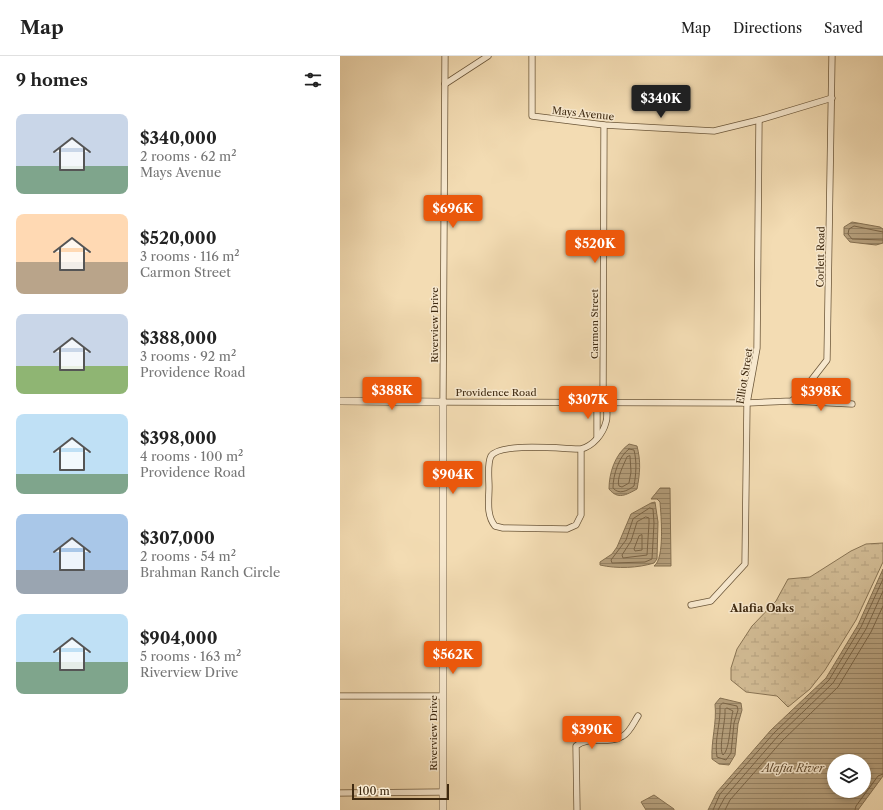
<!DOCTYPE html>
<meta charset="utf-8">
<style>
body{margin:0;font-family:"Libre Caslon Text",serif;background:#f6f6f6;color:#222;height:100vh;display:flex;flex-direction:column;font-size:15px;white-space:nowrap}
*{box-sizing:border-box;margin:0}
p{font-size:13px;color:#767676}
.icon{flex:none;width:22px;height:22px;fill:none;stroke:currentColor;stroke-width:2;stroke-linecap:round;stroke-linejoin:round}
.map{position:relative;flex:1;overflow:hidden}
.drawer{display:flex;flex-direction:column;background:#fff;width:340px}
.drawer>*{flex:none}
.controls{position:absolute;left:487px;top:698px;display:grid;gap:8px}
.controls a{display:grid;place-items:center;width:44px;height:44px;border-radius:50%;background:#fff;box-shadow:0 2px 6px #0003;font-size:20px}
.scale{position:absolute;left:12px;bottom:10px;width:97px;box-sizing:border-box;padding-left:4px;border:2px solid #3e2910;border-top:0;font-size:11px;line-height:14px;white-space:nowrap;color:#3e2910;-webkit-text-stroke:3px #f7e8ce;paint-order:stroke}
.price{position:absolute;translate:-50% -34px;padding:0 9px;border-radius:4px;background:#ea580c;color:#fff;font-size:13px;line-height:26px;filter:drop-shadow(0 1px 2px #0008)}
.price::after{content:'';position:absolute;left:50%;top:24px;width:12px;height:9px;margin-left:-6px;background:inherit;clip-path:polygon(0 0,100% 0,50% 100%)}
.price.active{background:#222;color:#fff}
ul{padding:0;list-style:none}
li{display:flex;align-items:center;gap:12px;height:100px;padding:0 16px}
li span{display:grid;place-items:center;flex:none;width:112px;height:80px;border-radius:8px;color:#555}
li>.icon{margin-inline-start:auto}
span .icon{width:48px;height:48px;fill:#fffc;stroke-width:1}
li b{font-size:17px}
h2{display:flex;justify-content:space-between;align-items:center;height:48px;padding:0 16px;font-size:17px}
header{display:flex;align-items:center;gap:24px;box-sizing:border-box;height:56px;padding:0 20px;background:#fff;border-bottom:1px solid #e0e0e0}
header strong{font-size:19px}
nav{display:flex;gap:22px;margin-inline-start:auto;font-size:14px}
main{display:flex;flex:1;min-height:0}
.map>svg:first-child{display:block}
.wetland{fill:url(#wetland-marsh);stroke:#897454}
.water{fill:url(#water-rules);stroke:#857051;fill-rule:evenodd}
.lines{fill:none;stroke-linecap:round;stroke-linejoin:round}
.shore{stroke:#7a6446;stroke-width:1}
.minor-casing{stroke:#6b5639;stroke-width:7}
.tertiary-casing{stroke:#6b5639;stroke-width:8}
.minor{stroke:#f7e8ce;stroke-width:5.5}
.tertiary{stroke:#f7e8ce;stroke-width:7}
.labels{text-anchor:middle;stroke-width:3;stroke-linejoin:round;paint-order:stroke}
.street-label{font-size:10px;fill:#3e2910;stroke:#f7e8ce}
.neighbourhood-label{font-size:11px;font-weight:bold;fill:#3e2910;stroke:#f7e8ce}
.water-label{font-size:11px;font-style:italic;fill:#624c30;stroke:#f7e8ce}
</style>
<header>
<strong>Map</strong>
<nav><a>Map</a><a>Directions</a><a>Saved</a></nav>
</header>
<main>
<section class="drawer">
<h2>9 homes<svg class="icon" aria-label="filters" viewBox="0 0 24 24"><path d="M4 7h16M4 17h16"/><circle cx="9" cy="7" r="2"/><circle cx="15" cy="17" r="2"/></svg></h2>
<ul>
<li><span style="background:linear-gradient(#c9d6e8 65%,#7fa58c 0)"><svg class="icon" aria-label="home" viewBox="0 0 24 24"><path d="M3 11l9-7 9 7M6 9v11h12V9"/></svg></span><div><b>$340,000</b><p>2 rooms · 62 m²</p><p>Mays Avenue</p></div></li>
<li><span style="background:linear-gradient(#ffd9b3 60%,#b9a48a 0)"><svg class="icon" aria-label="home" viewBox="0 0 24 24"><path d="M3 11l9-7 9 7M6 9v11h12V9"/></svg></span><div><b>$520,000</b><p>3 rooms · 116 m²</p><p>Carmon Street</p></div></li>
<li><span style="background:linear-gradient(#c9d6e8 65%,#8fb573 0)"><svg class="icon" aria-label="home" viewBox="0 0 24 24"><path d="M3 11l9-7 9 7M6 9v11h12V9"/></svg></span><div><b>$388,000</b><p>3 rooms · 92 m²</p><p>Providence Road</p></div></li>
<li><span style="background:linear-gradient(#bfe0f5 75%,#7fa58c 0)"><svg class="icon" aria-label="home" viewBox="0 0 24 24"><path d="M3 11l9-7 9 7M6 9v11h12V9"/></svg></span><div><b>$398,000</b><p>4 rooms · 100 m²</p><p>Providence Road</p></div></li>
<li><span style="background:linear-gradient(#a9c7e8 70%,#9aa5b1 0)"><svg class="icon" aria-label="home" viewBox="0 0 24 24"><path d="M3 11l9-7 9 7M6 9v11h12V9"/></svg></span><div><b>$307,000</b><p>2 rooms · 54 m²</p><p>Brahman Ranch Circle</p></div></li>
<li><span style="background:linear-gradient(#bfe0f5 60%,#7fa58c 0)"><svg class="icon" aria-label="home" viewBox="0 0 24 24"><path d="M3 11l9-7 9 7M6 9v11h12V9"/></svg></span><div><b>$904,000</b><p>5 rooms · 163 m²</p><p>Riverview Drive</p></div></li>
</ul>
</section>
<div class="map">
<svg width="543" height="754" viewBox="0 0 543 754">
<defs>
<pattern id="wetland-marsh" width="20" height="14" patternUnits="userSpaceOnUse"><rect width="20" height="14" fill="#d4be97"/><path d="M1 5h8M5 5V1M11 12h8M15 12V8" fill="none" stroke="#b7a381"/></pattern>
<pattern id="water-rules" width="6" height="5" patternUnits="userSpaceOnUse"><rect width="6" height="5" fill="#b59f7c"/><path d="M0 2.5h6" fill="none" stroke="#958264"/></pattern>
</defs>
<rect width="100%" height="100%" fill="#f3dcb3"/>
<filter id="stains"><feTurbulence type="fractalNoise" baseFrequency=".005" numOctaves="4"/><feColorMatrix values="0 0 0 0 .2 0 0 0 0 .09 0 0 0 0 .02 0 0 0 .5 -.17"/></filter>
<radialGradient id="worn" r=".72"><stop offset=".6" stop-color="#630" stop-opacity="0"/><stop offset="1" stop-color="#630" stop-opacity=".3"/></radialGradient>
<!-- wetland -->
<polygon class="wetland" points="543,487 543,506 516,564 485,614 470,633 448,651 437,640 406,636 391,624 391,612 397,593 412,570 436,545 448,523 470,521 511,495 526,488"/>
<!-- water -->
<g class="water">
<polygon points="512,166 540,171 543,173 543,187 536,189 510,186 504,179 504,171"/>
<path d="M289 388 297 390C301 405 300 418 297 433 286 439 278 444 269 433 269 417 275 398 289 388Z"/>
<path d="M320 432H330L331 510H314C325 503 321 459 320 446L317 443H311Z"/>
<path d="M315 446 318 466 317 503 314 507C298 512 277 513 260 509V506L272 498 277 491 291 458 311 447Z"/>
<path d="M543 513V720L518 754H368L377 736 431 674 486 622 518 569ZM494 705H524V735H494Z"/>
<path d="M380 642 401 647 402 654 398 668 395 699 389 709 379 708 372 703C371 684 377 667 375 648Z"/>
<polygon points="314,739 334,753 334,754 306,754 301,746"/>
</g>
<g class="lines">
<!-- shore -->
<g class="shore">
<polyline points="543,176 514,170 509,173 508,178 512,183 543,184"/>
<path d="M289 393 294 394C297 406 296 418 294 430 287 435 279 439 273 432 273 419 279 400 289 393Z"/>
<path d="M290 400 291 416 289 427 282 431 279 430C276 423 284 408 287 401Z"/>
<polygon points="310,452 313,453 314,467 312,503 305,506 272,507 271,504 286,484 293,463"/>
<polygon points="306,461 309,462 309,467 307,499 283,502 282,499 291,485 297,466"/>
<polygon points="302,479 302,494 295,495 294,493 299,480"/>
<path d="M383 647 397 650 398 654 394 667 391 697 386 704 377 701C374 684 381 667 380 650Z"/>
<path d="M387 652 393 655C390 665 390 694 383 699 378 693 386 664 385 654Z"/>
<polyline points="373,754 380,738 434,677 489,624 521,571 543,523"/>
<polyline points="378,754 385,741 438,680 493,627 526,573 543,535"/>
<polyline points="385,754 390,744 442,685 498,631 531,576 543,550"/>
<polyline points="515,754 516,750 538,720 543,718"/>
</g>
<!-- minor casing -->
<g class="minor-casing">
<g id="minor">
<polyline points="105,0 103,346 407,347 452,345 466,331 487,304 492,0"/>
<polyline points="192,0 192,60 264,69 374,75 419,64 492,42"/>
<polyline points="105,28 148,0"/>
<polyline points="452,345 512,348"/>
<polyline points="263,347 264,69"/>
<polyline points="257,382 257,347"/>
<path d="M241 393V459L236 469 227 473 163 472 155 470C146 459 149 444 149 431 149 422 147 408 151 400 160 386 224 393 241 393 253 390 263 378 266 366 268 361 266 353 267 347"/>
<polyline points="351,549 371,545 405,508 407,347 417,292 419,64"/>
<polyline points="0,640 103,640"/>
<polyline points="0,737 103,736"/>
<path d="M237 754 236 690C249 679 269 689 283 680 290 676 294 666 298 660"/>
</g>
</g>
<!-- tertiary casing -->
<g class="tertiary-casing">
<polyline id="tertiary" points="0,345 103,346 103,754"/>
</g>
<!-- minor -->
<use href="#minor" class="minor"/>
<!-- tertiary -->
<use href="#tertiary" class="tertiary"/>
</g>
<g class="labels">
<!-- street labels -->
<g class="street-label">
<text transform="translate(243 57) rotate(6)" y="4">Mays Avenue</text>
<text transform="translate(480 201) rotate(-89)" y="4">Corlett Road</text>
<text transform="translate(254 268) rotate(-90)" y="4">Carmon Street</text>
<text transform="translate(94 269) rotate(-90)" y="4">Riverview Drive</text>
<text transform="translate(404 320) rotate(-81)" y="4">Elliot Street</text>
<text x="156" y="340">Providence Road</text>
<text transform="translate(93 677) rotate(-90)" y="4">Riverview Drive</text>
</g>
<!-- neighbourhood labels -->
<g class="neighbourhood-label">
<text x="422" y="556">Alafia Oaks</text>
</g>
<!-- water labels -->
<g class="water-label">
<text x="453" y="716">Alafia River</text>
</g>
</g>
<rect width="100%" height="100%" filter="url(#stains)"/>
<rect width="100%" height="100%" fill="url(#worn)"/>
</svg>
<div class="controls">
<a><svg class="icon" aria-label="layers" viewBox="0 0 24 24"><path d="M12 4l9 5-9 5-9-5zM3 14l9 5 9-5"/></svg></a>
</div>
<div class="scale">100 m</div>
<b class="price active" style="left:321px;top:63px">$340K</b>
<b class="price" style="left:113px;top:173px">$696K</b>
<b class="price" style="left:255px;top:208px">$520K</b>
<b class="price" style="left:52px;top:355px">$388K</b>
<b class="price" style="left:481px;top:356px">$398K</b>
<b class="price" style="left:248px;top:364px">$307K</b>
<b class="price" style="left:113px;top:439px">$904K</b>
<b class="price" style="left:113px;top:619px">$562K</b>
<b class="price" style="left:252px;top:694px">$390K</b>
</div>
</main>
